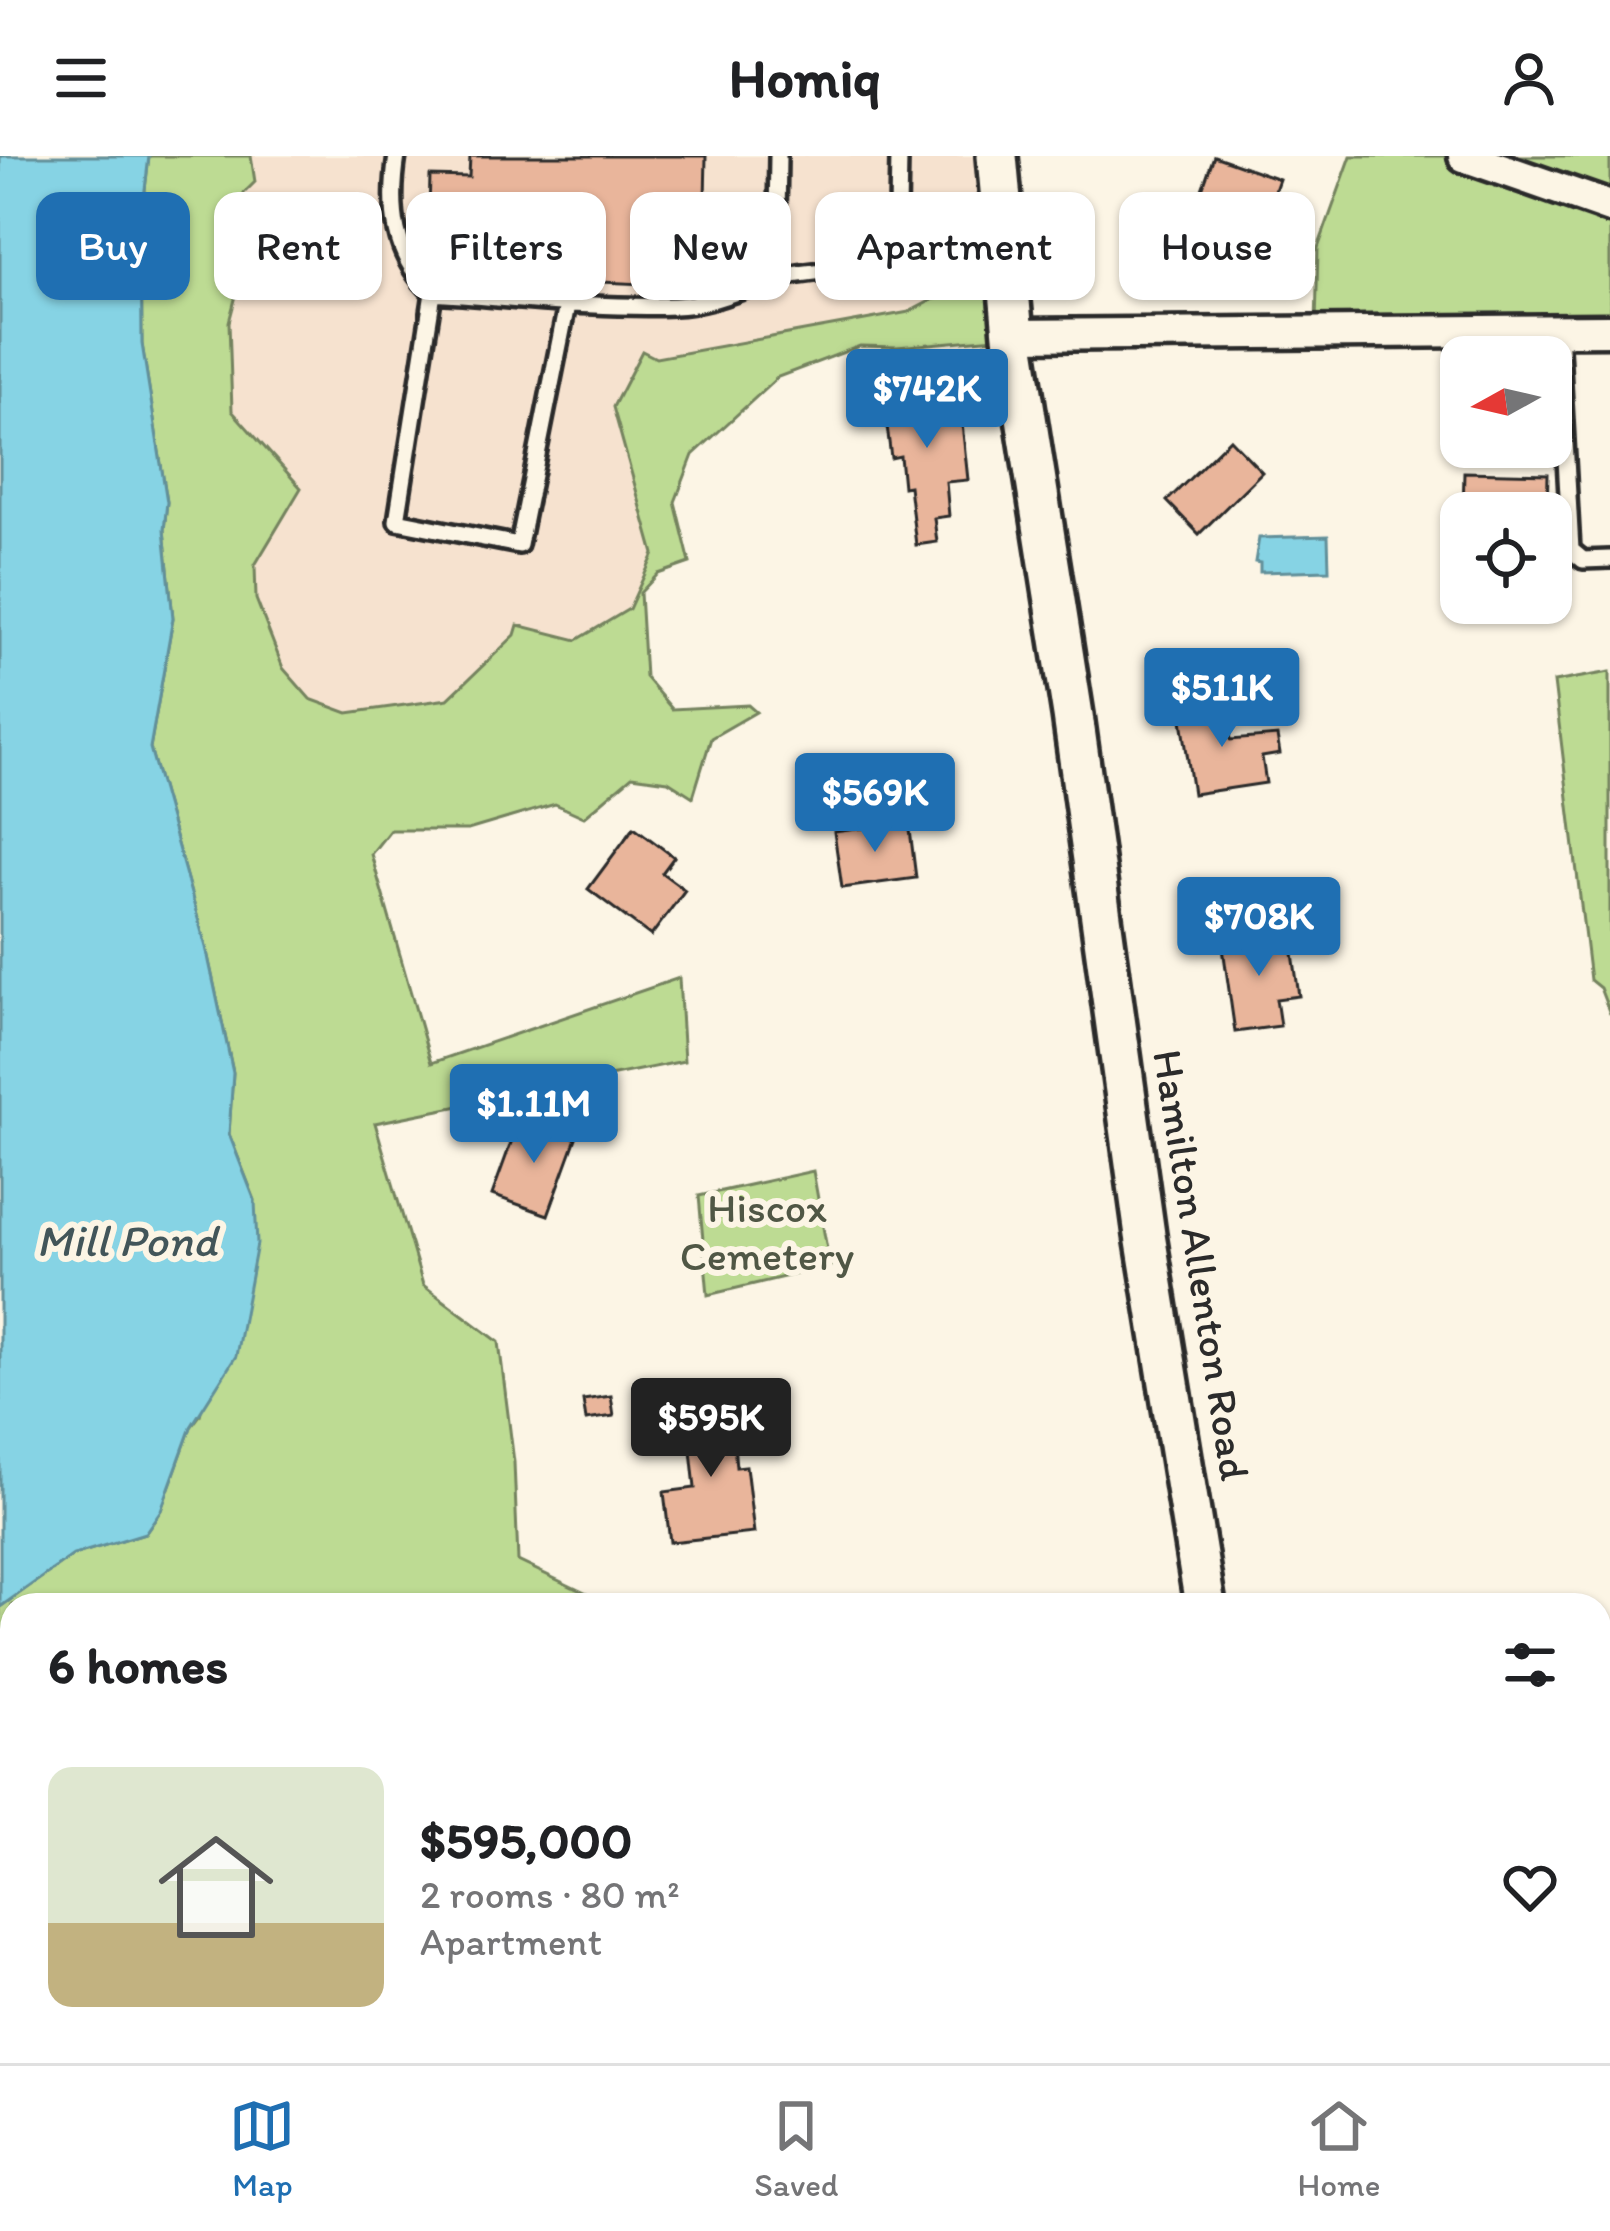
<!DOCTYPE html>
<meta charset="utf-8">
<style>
body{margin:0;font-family:Itim,sans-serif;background:#f2f2f2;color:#202124;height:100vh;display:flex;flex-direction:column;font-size:45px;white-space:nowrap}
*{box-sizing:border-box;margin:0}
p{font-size:39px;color:#757577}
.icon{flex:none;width:66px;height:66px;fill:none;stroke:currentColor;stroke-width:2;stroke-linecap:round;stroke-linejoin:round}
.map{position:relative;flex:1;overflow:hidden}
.panel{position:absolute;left:0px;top:1437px;width:1611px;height:471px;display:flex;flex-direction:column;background:#fff;border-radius:36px 36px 0 0;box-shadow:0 3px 9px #0004}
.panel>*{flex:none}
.top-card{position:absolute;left:36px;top:36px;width:1539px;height:108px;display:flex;gap:24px}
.needle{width:78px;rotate:262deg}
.fabs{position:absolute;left:1440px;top:180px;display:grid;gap:24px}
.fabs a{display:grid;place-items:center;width:132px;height:132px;border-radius:24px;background:#fff;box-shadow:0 3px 9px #0004;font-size:60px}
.price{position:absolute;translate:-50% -102px;padding:0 27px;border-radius:12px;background:#1f6fb2;color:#fff;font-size:39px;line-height:78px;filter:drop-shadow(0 3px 6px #0008)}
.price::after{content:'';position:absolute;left:50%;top:72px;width:36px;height:27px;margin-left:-18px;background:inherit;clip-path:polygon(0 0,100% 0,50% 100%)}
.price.selected{background:#222;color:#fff}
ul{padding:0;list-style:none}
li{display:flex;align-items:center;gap:36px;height:300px;padding:0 48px}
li+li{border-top:3px solid #e0e0e0}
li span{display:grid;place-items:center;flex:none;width:336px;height:240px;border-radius:24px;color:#555}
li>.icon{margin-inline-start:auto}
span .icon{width:144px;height:144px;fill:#fffc;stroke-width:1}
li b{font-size:51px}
h2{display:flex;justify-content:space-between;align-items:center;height:144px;padding:0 48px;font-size:51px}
.tag{padding:0 42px;border-radius:24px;background:#fff;box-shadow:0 3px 9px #0004;font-size:42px;line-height:108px}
.tag.selected{background:#1f6fb2;color:#fff}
header{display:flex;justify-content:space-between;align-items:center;height:156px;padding:0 48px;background:#fff;font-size:54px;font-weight:700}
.dock{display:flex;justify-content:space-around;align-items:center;height:168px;border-top:3px solid #e0e0e0;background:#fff;font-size:33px;color:#757577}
.dock a{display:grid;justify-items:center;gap:6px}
.dock .selected{color:#1f6fb2}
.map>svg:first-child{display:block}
.built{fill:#f6e2cf}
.green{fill:#bddb93;stroke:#74835f;stroke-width:3}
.water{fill:#86d3e4;stroke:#62909a;stroke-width:3}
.building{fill:#e9b59b;stroke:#2b2b2b;stroke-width:3}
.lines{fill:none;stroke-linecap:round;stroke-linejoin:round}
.service-casing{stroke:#2b2b2b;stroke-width:24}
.minor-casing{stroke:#2b2b2b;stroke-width:39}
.tertiary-casing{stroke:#2b2b2b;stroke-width:48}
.service{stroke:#fcf5e5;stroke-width:15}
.minor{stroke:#fcf5e5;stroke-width:30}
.tertiary{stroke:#fcf5e5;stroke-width:39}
.labels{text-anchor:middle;stroke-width:12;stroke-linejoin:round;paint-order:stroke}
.park-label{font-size:42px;fill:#505745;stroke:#fcf5e5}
.street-label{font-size:42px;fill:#2b2b2b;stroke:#fcf5e5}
.water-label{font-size:45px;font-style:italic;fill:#425559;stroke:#fcf5e5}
</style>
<header><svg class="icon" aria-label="menu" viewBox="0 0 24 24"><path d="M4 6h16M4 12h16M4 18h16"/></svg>Homiq<svg class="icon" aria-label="person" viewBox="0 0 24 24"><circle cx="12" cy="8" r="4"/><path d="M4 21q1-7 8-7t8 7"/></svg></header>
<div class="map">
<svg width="1610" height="1907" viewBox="0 0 1610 1907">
<rect width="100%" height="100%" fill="#fcf5e5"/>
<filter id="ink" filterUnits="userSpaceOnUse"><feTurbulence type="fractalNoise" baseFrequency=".00833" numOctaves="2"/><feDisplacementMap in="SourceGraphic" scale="24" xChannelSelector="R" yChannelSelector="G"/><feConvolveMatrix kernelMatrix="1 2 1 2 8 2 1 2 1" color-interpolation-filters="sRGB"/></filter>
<g filter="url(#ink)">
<!-- built -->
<polygon class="built" points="251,0 1003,0 1010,134 934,143 909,156 655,202 642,196 613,251 654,398 629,453 577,484 519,469 515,478 448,543 348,557 310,543 283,512 256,443 255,409 301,332 232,255 229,166 243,113 244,37 255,26"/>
<!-- green -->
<g class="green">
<polygon points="149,0 251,0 255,26 244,37 243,113 229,166 232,255 301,332 255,409 256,443 283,512 310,543 348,557 448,543 515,479 518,469 577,484 629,453 654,398 613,251 642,195 656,202 909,156 934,143 1010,134 1018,180 897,191 860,190 778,221 693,299 675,346 690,407 658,418 640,437 645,521 672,553 748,549 756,556 711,582 693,641 668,625 632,620 584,661 555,648 468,674 390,674 371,698 431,907 679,822 684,905 375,967 423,1129 499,1186 514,1306 518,1405 610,1449 12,1449 12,1896 596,1896 595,1907 0,1907 0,1451 73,1399 145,1377 161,1354 191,1271 200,1259 255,1044 229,978 233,916 206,791 150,592 173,462 164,374 167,346 142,188 141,67"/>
<polygon points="1351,0 1610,0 1610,175 1316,169 1318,92"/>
<polygon points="1610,516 1610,858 1600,832 1590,824 1554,526"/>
<polygon points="813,1015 830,1110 708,1139 699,1040"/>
</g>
<!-- water -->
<g class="water">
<polygon points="0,0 149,0 141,67 142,188 167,346 164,374 173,462 150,592 206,791 233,917 229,978 255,1045 257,1088 236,1200 191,1271 161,1354 145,1377 73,1399 0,1451"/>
<polygon points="1328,380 1329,414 1260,416 1260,407 1255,406 1259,382"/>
</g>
<!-- building -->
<g class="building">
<polygon points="470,0 706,0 704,88 694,88 693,121 644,119 644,128 579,125 580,107 499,105 500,45 473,45 472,57 429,55 430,20 469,21"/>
<polygon points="1214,0 1279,23 1261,74 1196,50"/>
<polygon points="958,230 968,324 946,326 949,360 934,362 937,386 916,389 909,330 903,331 900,300 891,302 883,238"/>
<polygon points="1230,283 1262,316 1199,378 1167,345"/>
<polygon points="1464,316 1548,318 1547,357 1463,357"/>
<polygon points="1225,543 1231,584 1277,580 1280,598 1262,601 1266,627 1193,638 1180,550"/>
<polygon points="909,666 916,722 842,732 834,676"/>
<polygon points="634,671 674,701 662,717 685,734 651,780 588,733"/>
<polygon points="1290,776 1299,840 1276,843 1280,870 1235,876 1222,785"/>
<polygon points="520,962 576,982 548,1059 492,1039"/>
<polygon points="611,1240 614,1260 586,1264 583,1244"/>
<polygon points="730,1242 736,1311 746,1310 754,1377 670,1386 664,1336 695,1332 686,1247"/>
</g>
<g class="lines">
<!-- service casing -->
<g class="service-casing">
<g id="service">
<path d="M397 0C389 51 393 101 433 137"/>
<polyline points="897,111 899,0"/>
<polyline points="776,125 778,0"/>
<path d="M568 144 519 389 397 365 433 137C512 142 595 153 674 150 718 149 757 124 799 118 866 108 936 106 1002 113"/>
<polyline points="1559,175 1571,394 1583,404 1610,403"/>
</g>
</g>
<!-- minor casing -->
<g class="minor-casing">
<g id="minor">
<polyline points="1464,0 1610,51"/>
<polyline points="1013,179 1610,174"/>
</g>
</g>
<!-- tertiary casing -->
<g class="tertiary-casing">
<g id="tertiary">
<polyline points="997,0 1013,179 1073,559 1145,1079 1205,1449"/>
<polyline points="1269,1896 1271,1907"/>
</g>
</g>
<!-- service -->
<use href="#service" class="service"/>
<!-- minor -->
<use href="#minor" class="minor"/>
<!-- tertiary -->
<use href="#tertiary" class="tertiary"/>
</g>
</g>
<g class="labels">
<!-- park labels -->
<g class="park-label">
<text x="767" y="1066">Hiscox<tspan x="767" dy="48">Cemetery</tspan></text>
</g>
<!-- street labels -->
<g class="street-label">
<text transform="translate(1202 1109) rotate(81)" y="15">Hamilton Allenton Road</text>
</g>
<!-- water labels -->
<g class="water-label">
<text x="127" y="1100">Mill Pond</text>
</g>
</g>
</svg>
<div class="fabs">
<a><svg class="needle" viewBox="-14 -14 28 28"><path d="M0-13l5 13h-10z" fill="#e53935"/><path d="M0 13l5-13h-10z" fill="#757577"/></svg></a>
<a><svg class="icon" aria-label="locate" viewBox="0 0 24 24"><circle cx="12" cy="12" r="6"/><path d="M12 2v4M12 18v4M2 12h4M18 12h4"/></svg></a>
</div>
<b class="price" style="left:927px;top:295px">$742K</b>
<b class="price" style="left:1222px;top:594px">$511K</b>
<b class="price" style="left:875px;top:699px">$569K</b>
<b class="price" style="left:1259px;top:823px">$708K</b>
<b class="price" style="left:534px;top:1010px">$1.11M</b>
<b class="price selected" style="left:711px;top:1324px">$595K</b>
<div class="top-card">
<a class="tag selected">Buy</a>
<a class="tag">Rent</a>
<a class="tag">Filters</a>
<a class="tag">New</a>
<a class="tag">Apartment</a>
<a class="tag">House</a>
</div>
<section class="panel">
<h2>6 homes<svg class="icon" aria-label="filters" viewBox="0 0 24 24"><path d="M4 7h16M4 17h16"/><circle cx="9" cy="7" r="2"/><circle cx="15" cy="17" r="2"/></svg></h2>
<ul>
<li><span style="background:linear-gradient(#dfe7d0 65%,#c2b280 0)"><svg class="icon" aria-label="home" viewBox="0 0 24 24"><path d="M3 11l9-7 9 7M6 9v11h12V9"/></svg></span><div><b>$595,000</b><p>2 rooms · 80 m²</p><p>Apartment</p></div><svg class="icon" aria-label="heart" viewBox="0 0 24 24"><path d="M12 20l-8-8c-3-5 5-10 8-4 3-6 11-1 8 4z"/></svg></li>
</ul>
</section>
</div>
<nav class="dock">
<a class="selected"><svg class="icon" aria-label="map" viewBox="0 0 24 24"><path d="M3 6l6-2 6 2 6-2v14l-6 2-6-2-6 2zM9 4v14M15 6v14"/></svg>Map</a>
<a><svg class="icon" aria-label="saved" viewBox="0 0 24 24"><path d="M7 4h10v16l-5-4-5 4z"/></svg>Saved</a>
<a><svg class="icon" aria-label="home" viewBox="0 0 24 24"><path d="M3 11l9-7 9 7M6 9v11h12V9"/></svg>Home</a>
</nav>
